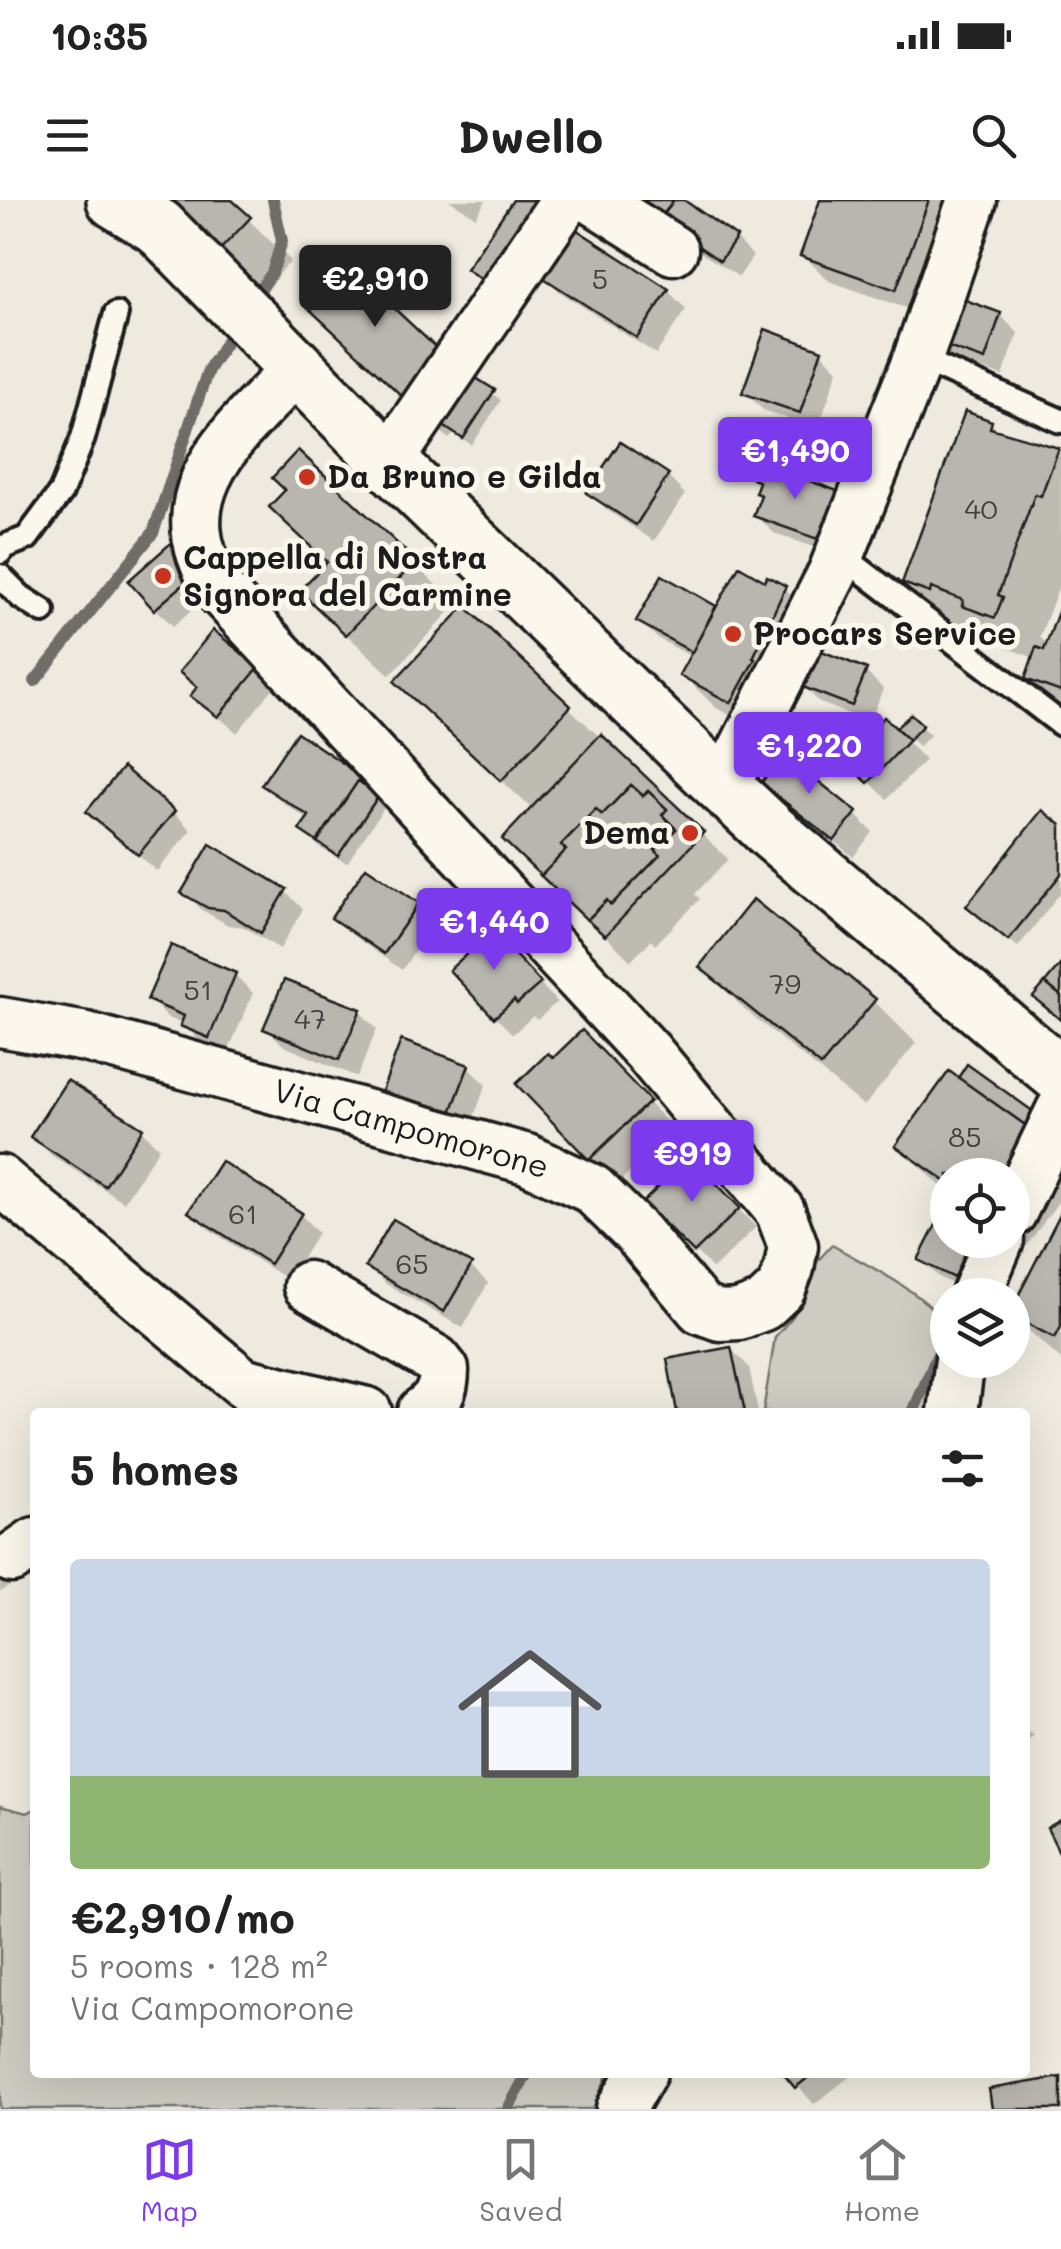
<!DOCTYPE html>
<meta charset="utf-8">
<style>
body{margin:0;font-family:Mali,sans-serif;background:#f6f6f6;color:#222;height:100vh;display:flex;flex-direction:column;font-size:38px;white-space:nowrap}
*{box-sizing:border-box;margin:0}
p{font-size:32px;color:#767676}
.icon{flex:none;width:55px;height:55px;fill:none;stroke:currentColor;stroke-width:2;stroke-linecap:round;stroke-linejoin:round}
.map{position:relative;flex:1;overflow:hidden}
.side{position:absolute;left:30px;top:1208px;width:1000px;height:670px;display:flex;flex-direction:column;background:#fff;border-radius:10px;box-shadow:0 10px 40px #0002}
.side>*{flex:none}
.controls{position:absolute;left:930px;top:958px;display:grid;gap:20px}
.controls a{display:grid;place-items:center;width:100px;height:100px;border-radius:50%;background:#fff;box-shadow:0 10px 40px #0002;font-size:50px}
.price{position:absolute;translate:-50% -85px;padding:0 22px;border-radius:10px;background:#7c3aed;color:#fff;font-size:32px;line-height:65px;filter:drop-shadow(0 2px 5px #0008)}
.price::after{content:'';position:absolute;left:50%;top:60px;width:30px;height:22px;margin-left:-15px;background:inherit;clip-path:polygon(0 0,100% 0,50% 100%)}
.price.current{background:#222;color:#fff}
ul{padding:0;list-style:none}
li{display:grid;align-content:center;gap:20px;height:530px;padding:0 40px}
li span{display:grid;place-items:center;height:310px;border-radius:10px;color:#555}
li>.icon{margin-inline-start:auto}
span .icon{width:180px;height:180px;fill:#fffc;stroke-width:1}
li b{font-size:42px}
h2{display:flex;justify-content:space-between;align-items:center;height:120px;padding:0 40px;font-size:42px}
.status{display:flex;justify-content:space-between;align-items:center;height:70px;padding:0 50px;background:#fff;direction:ltr}
.status svg{height:28px;fill:currentColor}
header{display:flex;justify-content:space-between;align-items:center;height:130px;padding:0 40px;background:#fff;font-size:45px;font-weight:700}
.menu{display:flex;justify-content:space-around;align-items:center;height:140px;border-top:2px solid #e0e0e0;background:#fff;font-size:28px;color:#767676}
.menu a{display:grid;justify-items:center;gap:5px}
.menu .current{color:#7c3aed}
.map>svg:first-child{display:block}
.green{fill:#ceccc2;stroke:#75746f;stroke-width:2.5}
.shadow{fill:#0003}
.lines{fill:none;stroke-linecap:round;stroke-linejoin:round}
.stream{stroke:#6f6d69;stroke-width:12}
.building{fill:#b9b6af;stroke:#1c1c1c;stroke-width:2.5}
.service-casing{stroke:#1c1c1c;stroke-width:30}
.minor-casing{stroke:#1c1c1c;stroke-width:55}
.secondary-casing{stroke:#1c1c1c;stroke-width:62}
.service{stroke:#fbf7ec;stroke-width:22}
.minor{stroke:#fbf7ec;stroke-width:48}
.secondary{stroke:#fbf7ec;stroke-width:55}
.poi-dot{fill:#c8321e;stroke:#fbf7ec;stroke-width:4}
.labels{text-anchor:middle;stroke-width:10;stroke-linejoin:round;paint-order:stroke}
.number-label{font-size:28px;fill:#434241}
.poi-label{font-size:32px;font-weight:bold;fill:#1c1c1c;stroke:#fbf7ec;text-anchor:start}
.street-label{font-size:32px;fill:#1c1c1c;stroke:#fbf7ec}
</style>
<div class="status"><b>10:35</b><svg viewBox="0 0 49 12"><path d="M0 12V9h3v3zM5 12V6h3v6zM10 12V3h3v9zM15 12V0h3v12zM26 1h20v11H26zM47 4h2v5h-2z"/></svg></div>
<header><svg class="icon" aria-label="menu" viewBox="0 0 24 24"><path d="M4 6h16M4 12h16M4 18h16"/></svg>Dwello<svg class="icon" aria-label="search" viewBox="0 0 24 24"><circle cx="10" cy="10" r="6"/><path d="M15 15l6 6"/></svg></header>
<div class="map">
<svg width="1061" height="1909" viewBox="0 0 1061 1909">
<rect width="100%" height="100%" fill="#eeeadf"/>
<filter id="ink" filterUnits="userSpaceOnUse"><feTurbulence type="fractalNoise" baseFrequency=".01" numOctaves="2"/><feDisplacementMap in="SourceGraphic" scale="20" xChannelSelector="R" yChannelSelector="G"/><feConvolveMatrix kernelMatrix="1 2 1 2 8 2 1 2 1" color-interpolation-filters="sRGB"/></filter>
<g filter="url(#ink)">
<!-- green -->
<g class="green">
<path d="M832 1045C872 1068 914 1087 945 1121L933 1212H763L775 1137 793 1116 806 1092 814 1065Z"/>
<polygon points="0,1606 27,1613 35,1609 35,1872 608,1873 593,1909 0,1909"/>
</g>
<!-- shadow -->
<g class="shadow">
<polygon points="228,0 291,61 259,95 177,18"/>
<polygon points="449,0 486,0 476,17"/>
<polygon points="618,0 679,0 736,38 753,56 739,77"/>
<polygon points="822,0 963,0 923,114 829,81 803,55"/>
<polygon points="572,29 668,91 686,109 656,154 560,92 542,74"/>
<polygon points="1000,115 1018,133 1003,176 953,159 936,141"/>
<polygon points="351,147 443,158 501,200 472,245 454,234 449,239"/>
<polygon points="821,152 838,170 818,229 763,210 745,192"/>
<polygon points="991,223 1002,234 1061,254 1061,380 1040,437 1048,445 1061,411 1061,512 1027,478 1035,458 1007,448 996,438 947,424 905,382"/>
<polygon points="667,276 685,294 654,341 607,310 590,292"/>
<polygon points="755,279 860,313 844,358 774,333 756,316 763,297 758,292 761,284"/>
<polygon points="190,363 214,391 173,426 155,408"/>
<polygon points="414,363 456,405 390,475 345,433"/>
<polygon points="766,384 784,388 817,421 764,534 715,507 682,474 692,457 657,438 639,420 715,408 717,410"/>
<polygon points="465,409 728,659 695,694 700,699 655,745 651,740 631,761 569,700 533,610 440,523"/>
<polygon points="213,433 275,486 237,533 194,495 199,488"/>
<polygon points="865,471 883,489 870,522 820,503 803,485"/>
<polygon points="911,517 930,535 919,547 911,539 908,543 925,560 887,599 847,560 906,541"/>
<polygon points="361,577 386,605 347,663 320,648 303,630 309,620 282,602 265,584"/>
<polygon points="764,583 855,614 873,632 853,657"/>
<polygon points="173,612 191,630 157,671 108,629"/>
<polygon points="1061,628 1061,692 1018,747 977,715"/>
<polygon points="285,691 303,709 280,749 244,727 228,725 202,710 184,692"/>
<polygon points="417,705 435,722 402,770 352,735 334,717"/>
<polygon points="505,746 557,802 537,820 533,816 513,834 495,817"/>
<polygon points="702,766 874,801 916,843 864,906 744,809"/>
<polygon points="235,775 253,793 227,854 201,843 184,824 168,818 150,800"/>
<polygon points="359,811 377,829 357,877 284,846 266,828"/>
<polygon points="581,834 674,929 617,984 519,884 553,861"/>
<polygon points="468,867 486,885 468,932 403,908 385,890"/>
<polygon points="968,868 1041,923 1061,961 1061,998 1025,1048 1012,1039 1012,975 948,975 948,993 898,945 967,887"/>
<polygon points="141,930 159,948 124,1002 51,955 34,937"/>
<polygon points="690,960 756,1027 713,1069 647,1002"/>
<polygon points="191,1012 301,1015 318,1033 288,1080 209,1029"/>
<polygon points="1061,1017 1061,1160 1012,1115"/>
<polygon points="948,1040 974,1095 939,1077 921,1060"/>
<polygon points="470,1066 488,1083 463,1128 386,1084 368,1067"/>
<polygon points="731,1149 749,1167 758,1212 680,1212 670,1161"/>
<polygon points="0,1366 12,1385 0,1392"/>
<polygon points="1025,1528 1034,1536 1025,1546"/>
<polygon points="785,1872 856,1872 814,1904"/>
</g>
<g class="lines">
<!-- stream -->
<g class="stream">
<polyline points="252,102 272,73 282,41 273,0"/>
<polyline points="35,481 153,333 208,170 238,123"/>
<polyline points="913,1212 948,1131"/>
<polyline points="508,1909 528,1872"/>
</g>
</g>
<!-- building -->
<g class="building">
<polygon points="157,0 232,0 251,17 215,55"/>
<polygon points="513,0 549,0 493,87 466,69"/>
<polygon points="621,0 674,0 656,24"/>
<polygon points="674,0 684,0 737,37 720,61 660,20"/>
<polygon points="820,0 929,0 896,90 800,56"/>
<polygon points="571,26 669,89 637,138 539,75"/>
<polygon points="345,62 445,156 405,199 305,105"/>
<polygon points="949,94 1001,113 985,160 933,142"/>
<polygon points="765,129 822,150 800,213 742,193"/>
<polygon points="468,173 495,190 463,239 437,222"/>
<polygon points="965,211 992,221 990,228 1059,248 1041,296 1035,294 998,395 1003,397 995,418 962,406 963,400 931,388 930,393 902,383"/>
<polygon points="620,242 669,274 636,325 586,293"/>
<polygon points="298,250 416,361 346,435 299,391 327,362 269,307 285,290 272,278"/>
<polygon points="758,262 843,293 826,342 753,316 761,295 755,293 759,282 752,279"/>
<polygon points="172,342 198,372 154,410 128,381"/>
<polygon points="739,366 765,381 767,376 786,386 753,458 755,459 731,503 679,475"/>
<polygon points="662,375 716,406 692,452 636,421"/>
<polygon points="1061,404 1061,492 1025,479 1036,447 1044,450"/>
<polygon points="465,406 571,506 501,581 394,481"/>
<polygon points="213,430 259,467 218,517 190,496 197,487 179,472"/>
<polygon points="814,448 867,469 852,506 800,486"/>
<polygon points="911,514 923,525 909,540 896,528"/>
<polygon points="884,517 909,540 868,583 843,560"/>
<polygon points="297,532 362,576 317,642 299,630 309,616 261,585"/>
<polygon points="601,534 704,632 605,736 587,720 607,700 611,705 660,655 655,650 676,629 662,615 667,609 648,591 643,596 631,585 602,615 596,609 561,645 566,650 541,676 502,639"/>
<polygon points="784,554 857,612 834,641 761,583"/>
<polygon points="123,567 175,611 138,655 86,612"/>
<polygon points="358,581 379,595 338,656 317,642"/>
<polygon points="631,585 643,596 648,591 667,609 662,615 676,629 655,650 660,655 611,705 607,700 587,720 541,676 566,650 561,645 596,609 602,615"/>
<polygon points="1042,610 1061,625 1061,674 1008,740 966,706"/>
<polygon points="210,644 287,689 261,733 224,710 208,708 181,693"/>
<polygon points="366,667 419,703 384,754 331,718"/>
<polygon points="753,699 876,799 821,866 699,767"/>
<polygon points="487,725 541,783 517,804 514,800 494,818 449,770 469,752 464,746"/>
<polygon points="171,745 236,773 209,838 180,826 184,816 147,800"/>
<polygon points="1061,764 1061,796 1045,783"/>
<polygon points="284,780 361,809 339,860 263,829"/>
<polygon points="1045,783 1061,796 1061,820 1033,797"/>
<polygon points="582,830 650,901 589,960 516,884 548,853 553,858"/>
<polygon points="401,840 469,865 450,915 382,891"/>
<polygon points="967,864 1034,912 1025,925 958,878"/>
<polygon points="949,871 1035,932 1005,975 948,975 948,983 895,946"/>
<polygon points="67,880 143,928 105,986 30,937"/>
<polygon points="690,956 740,1008 694,1053 643,1002"/>
<polygon points="221,961 302,1013 270,1064 188,1012"/>
<polygon points="1061,1012 1061,1127 1055,1138 1012,1116 1012,1108"/>
<polygon points="393,1019 472,1064 444,1112 365,1067"/>
<polygon points="939,1019 948,1023 948,1040 981,1040 961,1081 918,1060"/>
<polygon points="731,1147 745,1212 677,1212 667,1159"/>
<polygon points="1061,1620 1061,1656 1047,1628"/>
<polygon points="782,1872 815,1872 795,1888"/>
<polygon points="1061,1877 1061,1909 992,1909 989,1889"/>
</g>
<g class="lines">
<!-- service casing -->
<g class="service-casing">
<g id="service">
<polyline points="918,158 1061,221"/>
<polyline points="0,352 3,347 27,338 61,292 83,238 116,114"/>
<polyline points="840,354 1061,524"/>
<polyline points="0,376 21,397 43,411"/>
</g>
</g>
<!-- minor casing -->
<g class="minor-casing">
<g id="minor">
<polyline points="594,0 673,50"/>
<polyline points="389,261 566,0"/>
<polyline points="724,587 833,372 918,158 972,0"/>
<path d="M0 822 86 837 527 959 592 989 638 1034 701 1109 720 1116 739 1115 763 1106 781 1089 789 1068 793 1046 780 1011 648 852 220 391C156 296 234 233 297 169"/>
<polyline points="0,980 278,1212"/>
<polyline points="1012,1012 1061,910"/>
<path d="M308 1086 436 1160 444 1170C444 1191 438 1200 422 1212"/>
<polyline points="976,1095 999,1040"/>
<polyline points="246,1183 367,1212"/>
<polyline points="953,1212 960,1160"/>
<polyline points="12,1358 35,1342"/>
<polyline points="621,1909 642,1872"/>
</g>
</g>
<!-- secondary casing -->
<g class="secondary-casing">
<polyline id="secondary" points="115,0 159,27 395,268 712,576 773,633 1061,876"/>
</g>
<!-- service -->
<use href="#service" class="service"/>
<!-- minor -->
<use href="#minor" class="minor"/>
<!-- secondary -->
<use href="#secondary" class="secondary"/>
</g>
</g>
<!-- markers -->
<g class="poi-dot">
<circle cx="307" cy="277" r="10"/>
<circle cx="163" cy="376" r="10"/>
<circle cx="733" cy="434" r="10"/>
<circle cx="690" cy="633" r="10"/>
</g>
<g class="labels">
<!-- number labels -->
<g class="number-label">
<text x="600" y="89">5</text>
<text x="981" y="319">40</text>
<text x="785" y="794">79</text>
<text x="198" y="800">51</text>
<text x="310" y="829">47</text>
<text x="965" y="947">85</text>
<text x="243" y="1024">61</text>
<text x="412" y="1074">65</text>
</g>
<!-- poi labels -->
<g class="poi-label">
<text x="327" y="288">Da Bruno e Gilda</text>
<text x="183" y="369">Cappella di Nostra<tspan x="183" dy="37">Signora del Carmine</tspan></text>
<text x="753" y="445">Procars Service</text>
<text x="670" y="644" text-anchor="end">Dema</text>
</g>
<!-- street labels -->
<g class="street-label">
<text transform="translate(411 929) rotate(16)" y="11">Via Campomorone</text>
</g>
</g>
</svg>
<div class="controls">
<a><svg class="icon" aria-label="locate" viewBox="0 0 24 24"><circle cx="12" cy="12" r="6"/><path d="M12 2v4M12 18v4M2 12h4M18 12h4"/></svg></a>
<a><svg class="icon" aria-label="layers" viewBox="0 0 24 24"><path d="M12 4l9 5-9 5-9-5zM3 14l9 5 9-5"/></svg></a>
</div>
<b class="price current" style="left:375px;top:130px">€2,910</b>
<b class="price" style="left:795px;top:302px">€1,490</b>
<b class="price" style="left:809px;top:597px">€1,220</b>
<b class="price" style="left:494px;top:773px">€1,440</b>
<b class="price" style="left:692px;top:1005px">€919</b>
<section class="side">
<h2>5 homes<svg class="icon" aria-label="filters" viewBox="0 0 24 24"><path d="M4 7h16M4 17h16"/><circle cx="9" cy="7" r="2"/><circle cx="15" cy="17" r="2"/></svg></h2>
<ul>
<li><span style="background:linear-gradient(#c9d6e8 70%,#8fb573 0)"><svg class="icon" aria-label="home" viewBox="0 0 24 24"><path d="M3 11l9-7 9 7M6 9v11h12V9"/></svg></span><div><b>€2,910/mo</b><p>5 rooms · 128 m²</p><p>Via Campomorone</p></div></li>
</ul>
</section>
</div>
<nav class="menu">
<a class="current"><svg class="icon" aria-label="map" viewBox="0 0 24 24"><path d="M3 6l6-2 6 2 6-2v14l-6 2-6-2-6 2zM9 4v14M15 6v14"/></svg>Map</a>
<a><svg class="icon" aria-label="saved" viewBox="0 0 24 24"><path d="M7 4h10v16l-5-4-5 4z"/></svg>Saved</a>
<a><svg class="icon" aria-label="home" viewBox="0 0 24 24"><path d="M3 11l9-7 9 7M6 9v11h12V9"/></svg>Home</a>
</nav>
